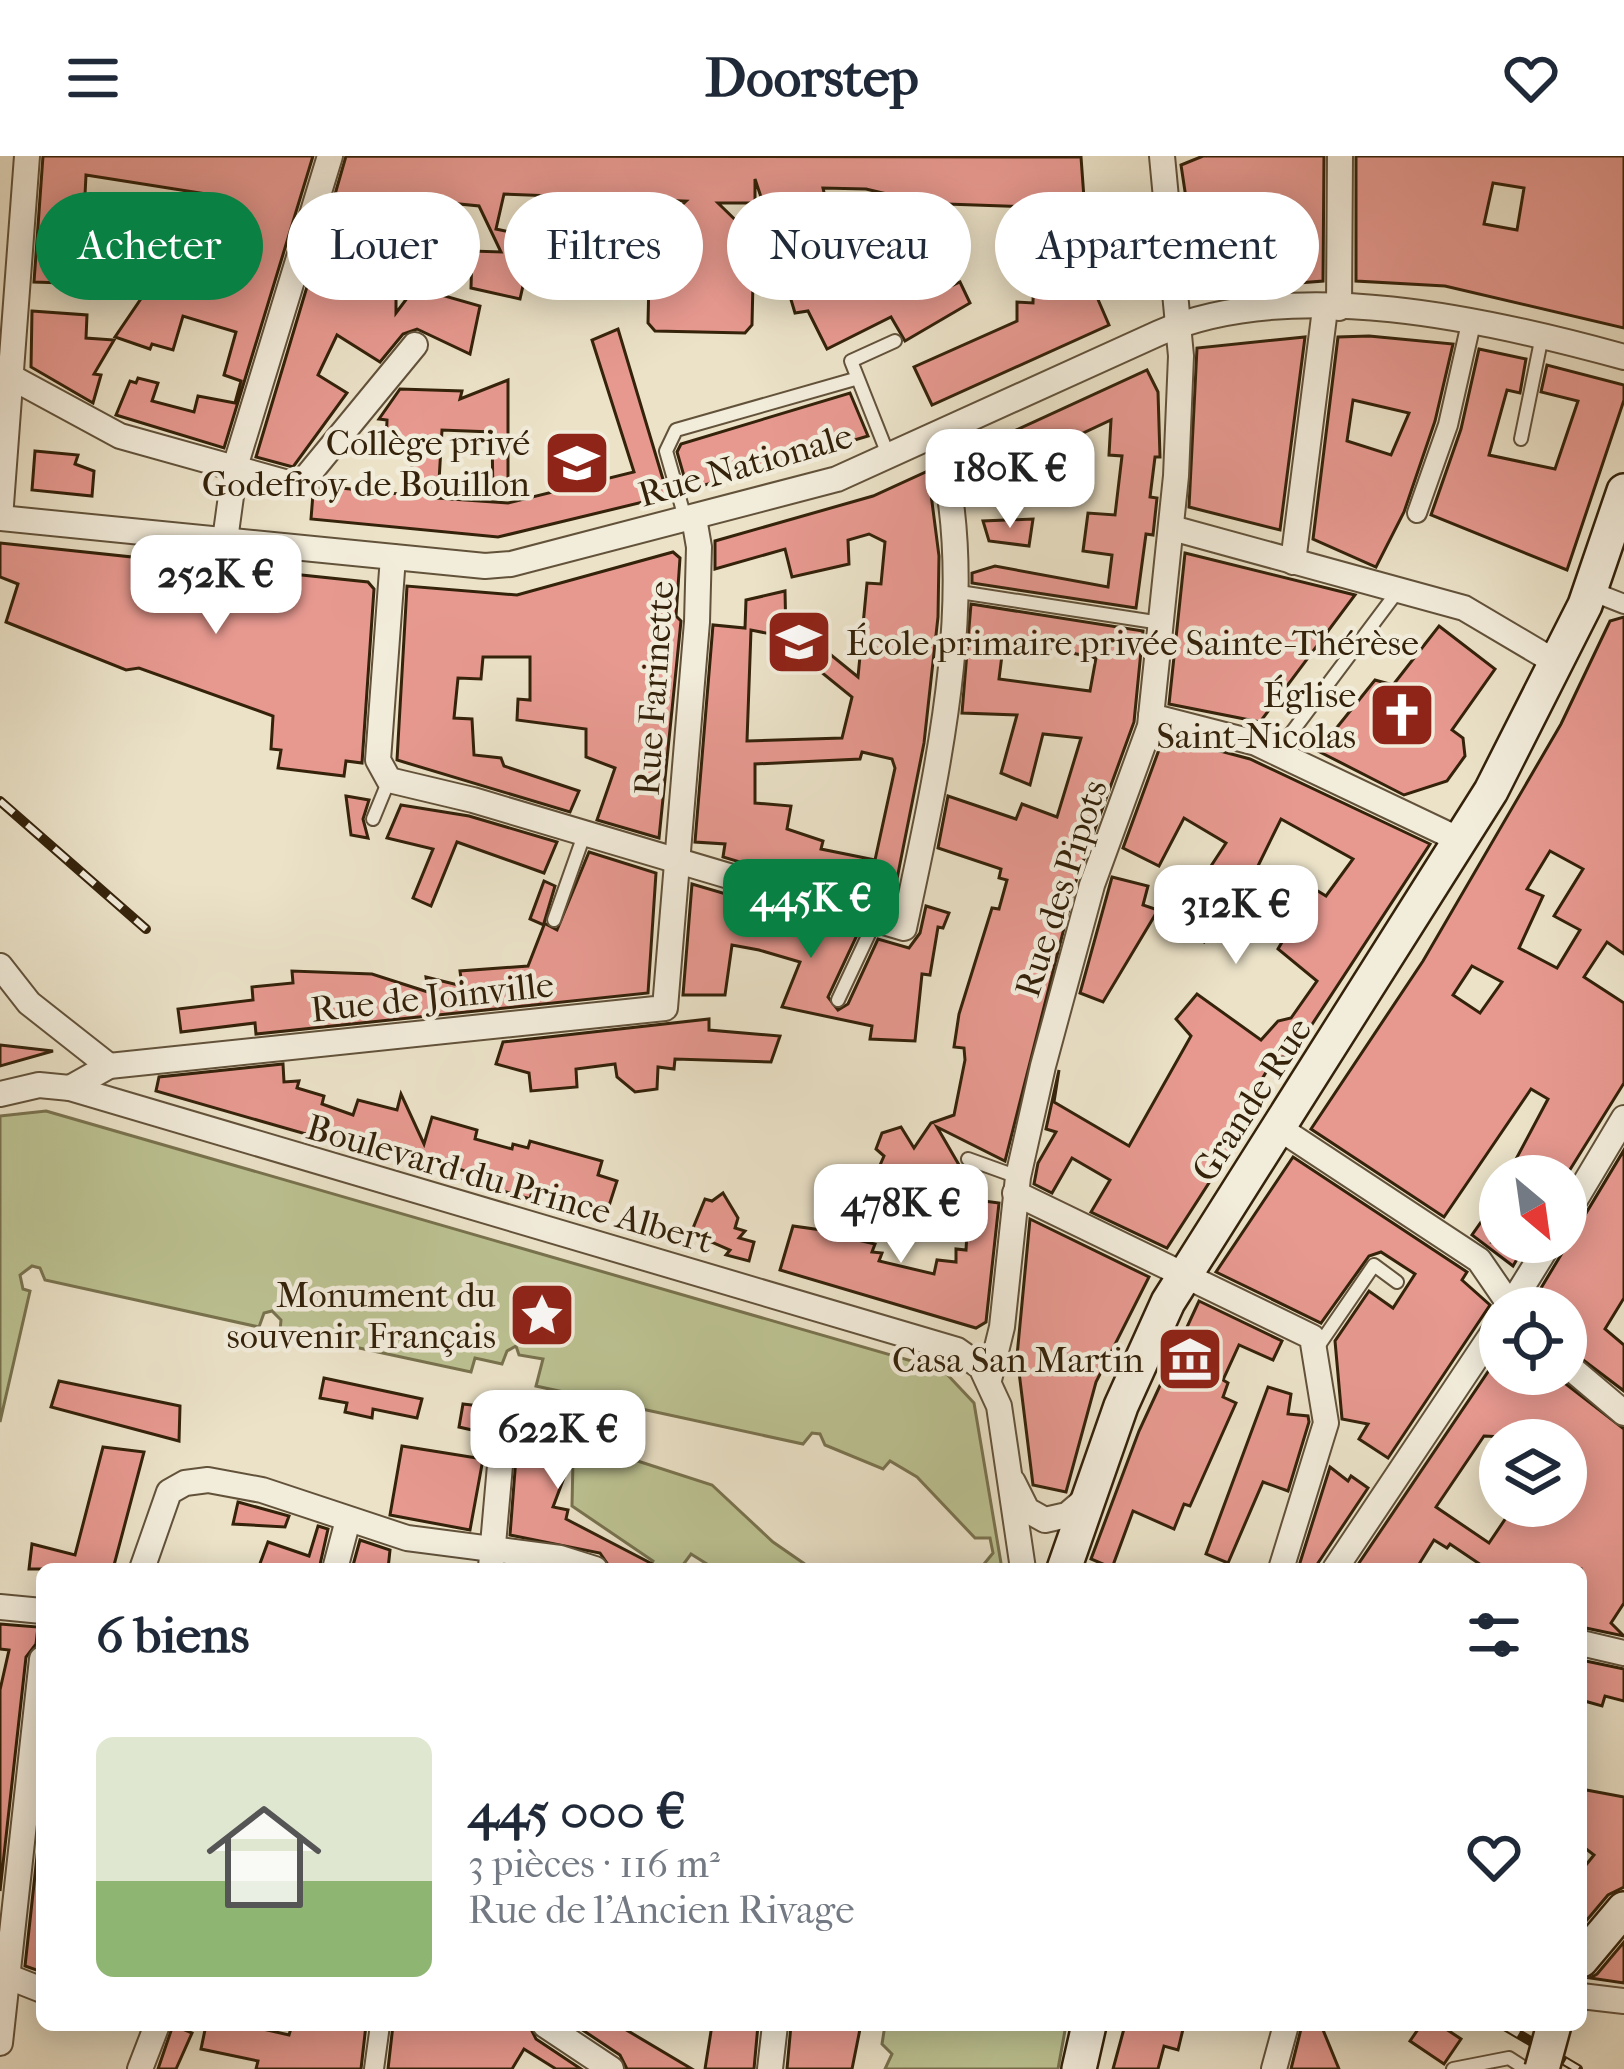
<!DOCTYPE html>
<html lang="fr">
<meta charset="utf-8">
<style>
body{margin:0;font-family:"IM FELL French Canon",serif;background:#f2f2f3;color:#1f2937;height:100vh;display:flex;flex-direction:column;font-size:45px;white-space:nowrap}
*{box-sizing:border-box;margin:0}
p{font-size:39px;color:#747a83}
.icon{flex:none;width:66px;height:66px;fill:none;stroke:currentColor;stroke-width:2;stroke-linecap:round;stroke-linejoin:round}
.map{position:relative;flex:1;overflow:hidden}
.side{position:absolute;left:36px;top:1407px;width:1551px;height:468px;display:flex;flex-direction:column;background:#fff;border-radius:18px;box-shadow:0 6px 30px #0003}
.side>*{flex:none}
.guide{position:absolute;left:36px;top:36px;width:1554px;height:108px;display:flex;gap:24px}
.needle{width:78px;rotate:151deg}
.buttons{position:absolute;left:1479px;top:999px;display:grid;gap:24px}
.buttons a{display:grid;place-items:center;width:108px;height:108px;border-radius:50%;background:#fff;box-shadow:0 6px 30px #0003;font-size:60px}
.price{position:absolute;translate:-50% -102px;padding:0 27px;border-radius:24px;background:#fff;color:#222;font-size:39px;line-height:78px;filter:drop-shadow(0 3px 6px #0008)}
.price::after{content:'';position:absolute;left:50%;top:72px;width:36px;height:27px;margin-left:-18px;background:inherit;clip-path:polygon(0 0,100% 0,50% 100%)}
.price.on{background:#0b8043;color:#fff}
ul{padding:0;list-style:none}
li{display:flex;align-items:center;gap:36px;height:300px;padding:0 60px}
li span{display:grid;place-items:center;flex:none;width:336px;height:240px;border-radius:18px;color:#555}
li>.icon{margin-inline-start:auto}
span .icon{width:144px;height:144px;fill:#fffc;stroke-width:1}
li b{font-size:51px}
h2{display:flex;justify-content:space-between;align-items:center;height:144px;padding:0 60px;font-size:51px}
.pill{padding:0 42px;border-radius:54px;background:#fff;box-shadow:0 6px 30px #0003;font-size:42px;line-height:108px}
.pill.on{background:#0b8043;color:#fff}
header{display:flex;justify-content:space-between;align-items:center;height:156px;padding:0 60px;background:#fff;font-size:54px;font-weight:800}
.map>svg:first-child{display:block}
.green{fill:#bcc292;stroke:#78724e;stroke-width:3}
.building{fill:#e79990;stroke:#34220a;stroke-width:3;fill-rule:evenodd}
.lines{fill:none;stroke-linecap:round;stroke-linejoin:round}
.service-casing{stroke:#62523a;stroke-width:16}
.pedestrian-casing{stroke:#62523a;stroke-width:22}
.minor-casing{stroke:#62523a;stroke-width:28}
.secondary-casing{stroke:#34220a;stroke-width:38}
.service{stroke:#f2ecdb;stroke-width:12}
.pedestrian{stroke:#f2ecdb;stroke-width:18}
.minor{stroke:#f2ecdb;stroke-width:24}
.secondary{stroke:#f2ecdb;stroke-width:33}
.rail-casing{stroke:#34220a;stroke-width:10}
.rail{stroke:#f2ecdb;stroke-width:6;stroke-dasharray:18;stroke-linecap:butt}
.secondary-bridge-casing{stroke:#34220a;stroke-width:38;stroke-linecap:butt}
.secondary-bridge{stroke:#f2ecdb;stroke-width:33}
.labels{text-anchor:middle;stroke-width:9;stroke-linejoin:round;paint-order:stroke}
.poi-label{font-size:36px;fill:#34220a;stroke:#f2ecdb;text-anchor:end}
.street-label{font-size:36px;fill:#34220a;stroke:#f2ecdb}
</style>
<header><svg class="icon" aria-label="menu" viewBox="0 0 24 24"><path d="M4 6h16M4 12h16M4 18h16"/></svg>Doorstep<svg class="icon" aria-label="heart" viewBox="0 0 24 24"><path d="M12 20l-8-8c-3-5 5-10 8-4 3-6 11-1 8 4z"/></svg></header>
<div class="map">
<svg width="1624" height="1913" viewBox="0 0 1624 1913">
<rect width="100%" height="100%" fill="#ebe2c8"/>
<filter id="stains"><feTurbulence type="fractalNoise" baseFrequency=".00167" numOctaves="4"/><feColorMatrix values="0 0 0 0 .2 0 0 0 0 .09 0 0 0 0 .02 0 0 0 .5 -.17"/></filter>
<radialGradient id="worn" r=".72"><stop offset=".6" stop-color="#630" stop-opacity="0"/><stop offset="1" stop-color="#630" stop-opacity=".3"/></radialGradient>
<!-- green -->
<g class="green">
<polygon points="46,955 943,1214 974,1247 1002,1413 980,1413 993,1397 990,1382 975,1382 917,1321 890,1305 883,1313 825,1289 820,1278 812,1277 803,1288 536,1230 543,1203 519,1199 516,1190 507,1195 502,1208 475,1202 471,1216 280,1175 281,1164 272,1155 264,1157 259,1171 45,1124 40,1112 32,1110 20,1119 23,1133 30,1135 0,1266 0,960"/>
<polygon points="616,1298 712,1329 773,1386 812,1413 715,1413 691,1398 680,1413 649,1413 653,1405 572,1350 573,1304 608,1309"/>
<polygon points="885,1869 1066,1869 1058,1913 885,1913 892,1898 882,1888"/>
</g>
<!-- building -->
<g class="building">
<polygon points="43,0 313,0 224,292 116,259 130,225 136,227 138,222 158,227 152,245 194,256 198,240 235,247 241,225 224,219 236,176 183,160 173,194 152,188 150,193 115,181 149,131 190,142 219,40 86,19 83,79 122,82 119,125 63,121 63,127 34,126"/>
<polygon points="346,0 1081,1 1090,125 1109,169 932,249 914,211 1017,165 1017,146 1033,147 1035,51 889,46 887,38 866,33 823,32 828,54 817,57 818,65 798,69 809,112 828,102 831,115 868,97 868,116 926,86 934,92 951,130 960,126 970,147 905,185 891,161 827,193 808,155 795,157 772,80 806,48 763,47 755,23 755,47 718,47 754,82 752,169 745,177 655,175 648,167 650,78 686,45 504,38 496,73 534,81 520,143 471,132 472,95 501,96 479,50 399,42 399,49 372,41 359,83 325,73"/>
<polygon points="1203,0 1324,0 1323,125 1200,135 1181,9"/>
<path d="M1356 0H1624V172L1445 130 1356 125ZM1493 27 1524 32 1517 74 1484 68Z"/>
<polygon points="321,84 396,134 396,157 435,105 434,137 480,150 470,198 417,173 403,178 380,206 337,179 318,219 347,237 293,311 256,301"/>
<polygon points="32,155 87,159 86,182 114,184 94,218 101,219 93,247 31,211"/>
<polygon points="618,173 668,340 498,381 311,363 313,338 321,330 410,339 413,294 386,293 387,264 379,263 400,233 462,235 460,243 508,224 508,341 493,341 492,276 442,274 438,342 508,347 634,316 592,184"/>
<path d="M1369 180 1453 188 1435 265 1404 356 1376 411 1313 383 1338 181ZM1353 244 1409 257 1391 299 1347 285Z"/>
<polygon points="1305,181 1280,374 1189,351 1197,192"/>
<polygon points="1479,193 1526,203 1520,237 1507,234 1489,299 1555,313 1578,245 1541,236 1547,209 1624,229 1624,244 1567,414 1431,359 1461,273"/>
<polygon points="1147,214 1158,236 1160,301 1155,301 1150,341 1157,342 1153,379 1146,378 1136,452 972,427 972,417 995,410 1108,431 1112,399 1083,395 1088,357 1115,359 1122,300 1109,299 1111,264 1011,311 1007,354 975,337 964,298"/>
<polygon points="850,237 868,280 688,334 677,296 681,288"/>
<polygon points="35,295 78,299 75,308 94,315 92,340 32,334"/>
<path d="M928 315 939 400 938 461 924 587 893 743 813 728 723 701 725 688 695 686 713 469 745 472 746 444 785 435 786 481 751 474 747 585 842 582 852 541 821 516 825 494 858 521 867 427 881 428 885 386 869 378 848 384 849 408 792 421 785 393 715 413V385L873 340ZM862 596 892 603 895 612 875 704 821 693 823 685 787 673 791 650 755 647V608L860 603Z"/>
<polygon points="1033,363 1029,390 989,385 983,365"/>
<polygon points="0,387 368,426 374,433 362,607 346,605 344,620 278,612 281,594 271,593 273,560 139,512 126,514 6,466 18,428 0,421"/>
<polygon points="673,396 680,402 676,460 681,465 659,682 597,664 615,612 586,601 586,573 517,564 518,543 530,544 530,501 483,501 481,523 458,522 454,562 472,563 474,599 501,602 504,610 579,635 570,656 397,604 407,430 517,439"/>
<polygon points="1185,397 1355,439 1260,566 1169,548"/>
<path d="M971 448 1143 475 1134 566 1076 725 1005 1005 937 971 973 1033 946 1050 930 1023 897 1040 874 1030V1023L884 1000 876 993 882 977 901 971 914 992 931 967 954 959 965 904 964 892 954 891 959 858 992 752 999 753 1007 724 999 722 1001 713 938 692 948 640 1016 663 1022 648 1057 661 1081 582 1043 578 1030 629 1001 617 1017 559 962 557ZM1004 483 1096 502 1090 535 999 523Z"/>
<path d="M1624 461V798L1607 786 1584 821 1624 847V927L1566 1020H1507L1548 943 1531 933 1444 1061 1311 973 1423 805 1561 568 1610 465ZM1550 695 1583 713 1554 760 1580 774 1557 812 1519 792 1543 740 1527 733ZM1472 810 1502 826 1480 857 1453 839Z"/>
<polygon points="1439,470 1495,513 1452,574 1463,582 1465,600 1447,625 1404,639 1318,595 1375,524 1393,529"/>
<path d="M1164 580 1250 603 1430 688 1292 899 1274 903 1259 928 1263 943 1167 1092 1091 1056 1110 1024 1072 1002 1052 1037 1034 1028 1038 1007 1056 976 1046 973 1059 914 1054 946 1129 990 1191 880 1176 863 1197 838 1261 884 1278 865 1291 862 1317 825 1278 793 1289 774 1233 741 1230 746 1198 730 1226 687 1184 662 1159 710 1123 692ZM1281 663 1353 703 1326 740 1313 732 1306 745 1255 716Z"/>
<polygon points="346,640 369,644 363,663 368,682 351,679"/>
<polygon points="401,649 469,660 557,686 544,717 457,686 431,750 413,742 433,693 387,682"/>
<polygon points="589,696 656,717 648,837 256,878 255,867 181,876 178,853 253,844 252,831 293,827 292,815 372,818 428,836 426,821 462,830 460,815 528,810 544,769 530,763 544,725 555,730 544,767 557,774"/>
<polygon points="1112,721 1148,730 1143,749 1158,754 1103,846 1080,837"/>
<polygon points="692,728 858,777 828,841 838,854 848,848 878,783 909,792 920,777 926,750 949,757 943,772 938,771 930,819 922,818 915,885 870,883 872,870 782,851 800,806 759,794 732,789 725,839 683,839"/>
<polygon points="1190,742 1226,751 1204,786 1174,766"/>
<polygon points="709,863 709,874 780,880 771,906 675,903 674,913 658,911 657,933 635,936 617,921 615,908 576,913 577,931 531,935 529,917 496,908 503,886"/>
<polygon points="0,889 53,895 0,910"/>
<polygon points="283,908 284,926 299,925 297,932 324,940 322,948 353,959 358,944 397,954 401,938 424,988 432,961 477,974 475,983 512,993 513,988 528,992 530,985 602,1005 598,1019 617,1025 607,1056 532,1035 530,1043 463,1023 465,1015 445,1009 346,981 344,989 156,935 159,921"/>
<polygon points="1624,994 1624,1142 1605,1173 1624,1189 1624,1235 1566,1191 1572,1166 1566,1152 1529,1152"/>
<polygon points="1293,1001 1467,1116 1462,1124 1490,1149 1388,1302 1359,1283 1368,1268 1342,1263 1335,1185 1369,1135 1393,1152 1415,1118 1381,1096 1369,1100 1321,1167 1216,1116"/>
<polygon points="723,1037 738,1062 735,1072 745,1075 739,1082 754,1086 749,1105 726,1099 730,1094 691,1077 705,1043 712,1045"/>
<polygon points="1500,1039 1500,1071 1492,1086 1527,1086 1513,1110 1472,1079"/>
<polygon points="969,1043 999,1047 986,1166 976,1172 780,1114 793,1070 829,1075 837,1049 876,1062 858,1084 875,1088 872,1096 882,1097 879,1105 934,1118 937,1104 956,1106 956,1093 966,1094"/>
<polygon points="1030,1063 1149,1121 1096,1226 1066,1336 1033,1329 1017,1200"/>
<polygon points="1199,1145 1282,1185 1273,1204 1239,1189 1223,1224 1228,1227 1223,1241 1236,1247 1190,1350 1184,1348 1174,1373 1133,1355 1112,1412 1091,1403 1139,1275"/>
<path d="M1500 1198V1218H1553L1624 1273V1447L1611 1467 1624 1480 1581 1471V1413H1487L1450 1388 1447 1392 1434 1384 1416 1413H1355ZM1484 1280 1566 1284V1350H1514L1489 1387 1436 1351Z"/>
<polygon points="324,1222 422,1243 417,1262 373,1253 372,1262 345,1256 347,1247 320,1242"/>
<polygon points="59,1225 180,1250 179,1285 51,1251"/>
<polygon points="1268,1231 1291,1238 1288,1258 1308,1260 1309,1266 1288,1335 1263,1326 1228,1407 1206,1398"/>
<polygon points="463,1248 489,1251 485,1277 459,1271"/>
<polygon points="519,1263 614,1284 610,1302 574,1295 553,1351 568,1354 566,1363 662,1413 611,1413 600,1397 510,1379"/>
<polygon points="402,1290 483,1303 470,1374 390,1359"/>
<polygon points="103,1291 144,1296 113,1413 29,1413 32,1388 75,1399"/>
<polygon points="1330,1311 1348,1325 1351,1320 1368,1332 1314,1413 1298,1413"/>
<polygon points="238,1346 289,1360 285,1371 233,1368"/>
<polygon points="318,1370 328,1373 319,1413 258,1413 268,1386 309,1400"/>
<polygon points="360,1384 390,1394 388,1413 352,1413"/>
<polygon points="0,1468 38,1471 36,1488 26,1501 0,1735 0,1534 9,1494 0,1493"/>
<polygon points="1581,1504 1624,1513 1624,1545 1605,1540 1602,1550 1581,1544"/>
<polygon points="1581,1633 1624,1641 1624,1731 1608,1739 1581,1771 1581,1715 1594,1699 1581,1689"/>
<polygon points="42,1655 42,1816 25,1810"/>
<polygon points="1624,1786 1624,1827 1590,1822 1597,1818"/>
<polygon points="173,1869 192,1877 176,1913 158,1913"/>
<polygon points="206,1869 245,1869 289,1879 292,1869 366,1869 361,1913 256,1913 258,1905 201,1893"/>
<polygon points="393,1869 529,1869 536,1883 581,1913 556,1913 524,1893 512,1913 388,1913"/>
<polygon points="575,1869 618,1869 692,1913 627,1913 620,1899"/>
<polygon points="712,1869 758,1869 754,1913 705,1913"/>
<polygon points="791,1869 860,1873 852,1913 787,1913"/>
<polygon points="1125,1869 1184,1869 1178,1894 1164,1890 1158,1913 1113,1913"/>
<polygon points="1302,1869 1321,1869 1339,1913 1291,1913"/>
<polygon points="1421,1869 1440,1869 1461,1883 1444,1908 1410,1885"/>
</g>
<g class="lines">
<!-- service casing -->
<g class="service-casing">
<g id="service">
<polyline points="1521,283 1542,180"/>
<polyline points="889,301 851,205 895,185"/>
<polyline points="685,362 666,295 676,274 855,223"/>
<polyline points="953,435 1161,467"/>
<polyline points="1277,596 1397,436"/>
<polyline points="373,663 389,624"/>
<polyline points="554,764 584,679"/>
<polyline points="838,844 875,765"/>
<polyline points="968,1003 1018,1021"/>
<polyline points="1317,1192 1374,1109 1397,1126"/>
<polyline points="1453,1913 1509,1902 1526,1913"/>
</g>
</g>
<!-- pedestrian casing -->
<g class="pedestrian-casing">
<g id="pedestrian">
<polyline points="1417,357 1448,269 1472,163"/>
<polyline points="1591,435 1624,448"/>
<polyline points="374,1913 380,1869"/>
</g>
</g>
<!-- minor casing -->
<g class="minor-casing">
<g id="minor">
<polyline points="1339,152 1340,0"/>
<polyline points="13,222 120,280 299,330 415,189"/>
<path d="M0 362 485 410 511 408 837 323 1159 177C1293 119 1490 164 1624 201"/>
<polyline points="0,362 27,0"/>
<polyline points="1172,372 1464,452 1557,507"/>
<polyline points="225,384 235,311 330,0"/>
<path d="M393 401 378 604 389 624 473 644 904 772C936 622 982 430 937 280"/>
<polyline points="1293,406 1325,153"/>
<polyline points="1151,560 1256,587 1462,685"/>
<polyline points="0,810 29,847 109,910"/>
<polyline points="70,932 109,910 665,852 697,466 699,391 694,362"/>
<polyline points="0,938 39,929 70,932 957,1194 981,1211 999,1250 1023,1413"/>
<polyline points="1279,972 1479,1104 1512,1152"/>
<polyline points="1015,1037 1312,1181 1326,1267 1281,1413"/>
<polyline points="1566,1059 1624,962"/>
<polyline points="1509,1152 1550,1086"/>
<polyline points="1566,1208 1624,1257"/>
<polyline points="989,1224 1002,1171 1018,1021 1043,910 1092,729 1150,570 1176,320 1181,200 1162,0"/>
<polyline points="1013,1326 1027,1354 1045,1364 1067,1359 1088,1341"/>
<polyline points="491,1411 502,1287"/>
<polyline points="142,1413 169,1336 185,1327 208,1324 262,1334 407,1382 560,1402 595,1413"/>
<polyline points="335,1413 348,1364"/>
<polyline points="1335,1413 1500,1166"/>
<polyline points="0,1451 42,1455"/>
<polyline points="1581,1487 1624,1497"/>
<polyline points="9,1821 42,1834"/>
<polyline points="1581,1840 1624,1845"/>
<polyline points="545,1869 611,1913"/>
<polyline points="0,1887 42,1503"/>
<polyline points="140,1913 157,1869"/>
<polyline points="770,1913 775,1869"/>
<polyline points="1274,1913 1286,1869"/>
</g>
</g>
<!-- secondary casing -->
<g class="secondary-casing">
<g id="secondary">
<polyline points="1064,1413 1121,1250 1168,1146 1491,635 1585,449 1624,335"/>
<polyline points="1581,1804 1624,1753"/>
<polyline points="1079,1913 1089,1869"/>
</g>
</g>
<!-- service -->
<use href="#service" class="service"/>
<!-- pedestrian -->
<use href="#pedestrian" class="pedestrian"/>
<!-- minor -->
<use href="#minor" class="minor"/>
<!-- secondary -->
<use href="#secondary" class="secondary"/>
<!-- rail casing -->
<g class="rail-casing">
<g id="rail">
<polyline points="0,645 146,773"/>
<polyline points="1503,1869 1578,1913"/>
</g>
</g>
<!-- rail -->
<use href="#rail" class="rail"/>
<!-- secondary-bridge casing -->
<g class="secondary-bridge-casing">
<polyline id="secondary-bridge" points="1542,1913 1554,1869"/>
</g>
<!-- secondary-bridge -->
<use href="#secondary-bridge" class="secondary-bridge"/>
</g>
<!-- icons -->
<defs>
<g id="school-square" transform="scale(3.45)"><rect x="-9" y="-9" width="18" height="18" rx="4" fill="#8f2418" stroke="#f2ecdb"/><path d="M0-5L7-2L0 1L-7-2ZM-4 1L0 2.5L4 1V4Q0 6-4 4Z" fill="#fff"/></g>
<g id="church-square" transform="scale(3.45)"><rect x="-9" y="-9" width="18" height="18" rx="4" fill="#8f2418" stroke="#f2ecdb"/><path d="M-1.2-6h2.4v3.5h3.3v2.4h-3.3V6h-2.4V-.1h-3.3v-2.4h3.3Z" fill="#fff"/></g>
<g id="sight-square" transform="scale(3.45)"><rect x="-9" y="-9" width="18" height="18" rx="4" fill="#8f2418" stroke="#f2ecdb"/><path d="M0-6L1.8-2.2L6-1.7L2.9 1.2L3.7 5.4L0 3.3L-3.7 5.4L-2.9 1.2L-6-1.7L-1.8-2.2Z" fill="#fff"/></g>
<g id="museum-square" transform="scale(3.45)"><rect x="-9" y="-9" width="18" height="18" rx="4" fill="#8f2418" stroke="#f2ecdb"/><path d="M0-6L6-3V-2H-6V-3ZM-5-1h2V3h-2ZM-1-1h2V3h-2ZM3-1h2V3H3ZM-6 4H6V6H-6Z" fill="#fff"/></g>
</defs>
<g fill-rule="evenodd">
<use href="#school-square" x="577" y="307"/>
<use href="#school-square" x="799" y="486"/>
<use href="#church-square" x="1402" y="559"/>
<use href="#sight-square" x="542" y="1159"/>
<use href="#museum-square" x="1190" y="1203"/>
</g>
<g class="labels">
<!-- poi labels -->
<g class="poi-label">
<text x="530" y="299">Collège privé<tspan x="530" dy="41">Godefroy de Bouillon</tspan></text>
<text x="846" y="499" text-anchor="start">École primaire privée Sainte-Thérèse</text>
<text x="1356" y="551">Église<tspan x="1356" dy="41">Saint-Nicolas</tspan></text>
<text x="496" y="1151">Monument du<tspan x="496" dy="41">souvenir Français</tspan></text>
<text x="1144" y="1216">Casa San Martin</text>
</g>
<!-- street labels -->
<g class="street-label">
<text transform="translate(745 308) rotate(-16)" y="13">Rue Nationale</text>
<text transform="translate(653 532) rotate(-86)" y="13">Rue Farinette</text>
<text transform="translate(1060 732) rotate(-72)" y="13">Rue des Pipots</text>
<text transform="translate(432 840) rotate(-6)" y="13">Rue de Joinville</text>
<text transform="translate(1251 943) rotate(-57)" y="13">Grande Rue</text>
<text transform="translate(510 1027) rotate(16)" y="13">Boulevard du Prince Albert</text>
</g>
</g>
<rect width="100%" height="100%" filter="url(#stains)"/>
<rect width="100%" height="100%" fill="url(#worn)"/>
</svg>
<div class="buttons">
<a><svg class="needle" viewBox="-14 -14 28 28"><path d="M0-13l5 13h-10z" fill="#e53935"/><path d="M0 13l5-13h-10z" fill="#747a83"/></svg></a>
<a><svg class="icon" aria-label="locate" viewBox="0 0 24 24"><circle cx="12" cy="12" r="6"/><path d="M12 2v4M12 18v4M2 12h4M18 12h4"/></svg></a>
<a><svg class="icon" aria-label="layers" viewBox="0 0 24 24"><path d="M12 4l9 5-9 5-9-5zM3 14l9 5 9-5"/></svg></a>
</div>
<b class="price" style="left:1010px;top:375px">180K €</b>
<b class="price" style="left:216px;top:481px">252K €</b>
<b class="price on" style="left:811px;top:805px">445K €</b>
<b class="price" style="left:1236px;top:811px">312K €</b>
<b class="price" style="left:901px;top:1110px">478K €</b>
<b class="price" style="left:558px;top:1336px">622K €</b>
<div class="guide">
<a class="pill on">Acheter</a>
<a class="pill">Louer</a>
<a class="pill">Filtres</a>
<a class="pill">Nouveau</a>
<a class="pill">Appartement</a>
</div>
<section class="side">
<h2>6 biens<svg class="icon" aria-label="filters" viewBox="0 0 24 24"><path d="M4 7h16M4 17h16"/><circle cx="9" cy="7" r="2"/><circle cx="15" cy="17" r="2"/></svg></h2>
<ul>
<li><span style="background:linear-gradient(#dfe7d0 60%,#8fb573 0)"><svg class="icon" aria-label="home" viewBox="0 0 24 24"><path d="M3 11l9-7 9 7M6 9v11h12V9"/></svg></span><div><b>445 000 €</b><p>3 pièces · 116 m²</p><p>Rue de l'Ancien Rivage</p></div><svg class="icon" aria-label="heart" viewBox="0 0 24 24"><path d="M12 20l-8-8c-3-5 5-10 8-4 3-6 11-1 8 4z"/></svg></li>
</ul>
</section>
</div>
